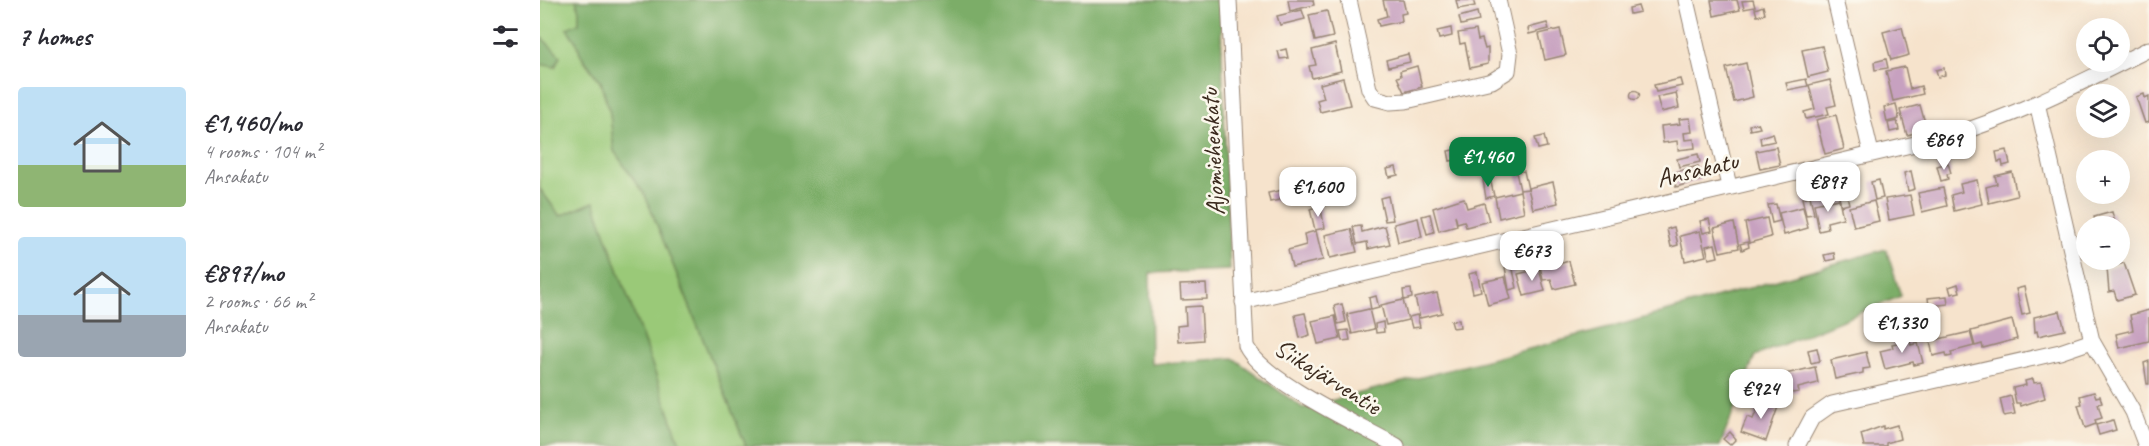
<!DOCTYPE html>
<meta charset="utf-8">
<style>
body{margin:0;font-family:Caveat,sans-serif;background:#f2f2f3;color:#2b2b33;height:100vh;display:flex;flex-direction:column;font-size:22px;white-space:nowrap}
*{box-sizing:border-box;margin:0}
p{font-size:20px;color:#7c7c81}
.icon{flex:none;width:33px;height:33px;fill:none;stroke:currentColor;stroke-width:2;stroke-linecap:round;stroke-linejoin:round}
.map{position:relative;flex:1;overflow:hidden}
.details{display:flex;flex-direction:column;background:#fff;width:540px}
.details>*{flex:none}
.tools{position:absolute;left:1536px;top:18px;display:grid;gap:12px}
.tools a{display:grid;place-items:center;width:54px;height:54px;border-radius:50%;background:#fff;box-shadow:0 6px 24px #0002;font-size:30px}
.price{position:absolute;translate:-50% -51px;padding:0 14px;border-radius:12px;background:#fff;color:#222;font-size:20px;line-height:39px;filter:drop-shadow(0 2px 3px #0008)}
.price::after{content:'';position:absolute;left:50%;top:36px;width:18px;height:14px;margin-left:-9px;background:inherit;clip-path:polygon(0 0,100% 0,50% 100%)}
.price.selected{background:#0b8043;color:#fff}
ul{padding:0;list-style:none}
li{display:flex;align-items:center;gap:18px;height:150px;padding:0 18px}
li span{display:grid;place-items:center;flex:none;width:168px;height:120px;border-radius:6px;color:#555}
li>.icon{margin-inline-start:auto}
span .icon{width:72px;height:72px;fill:#fffc;stroke-width:1}
li b{font-size:26px}
h2{display:flex;justify-content:space-between;align-items:center;height:72px;padding:0 18px;font-size:26px}
main{display:flex;flex:1;min-height:0}
.map>svg:first-child{display:block}
.green{fill:#9ac978;stroke:#6a7a4b;stroke-width:1.5}
.forest{fill:#7bad68;stroke:#5b6c43;stroke-width:1.5}
.building{fill:#c7a1c0}
.lines{fill:none;stroke-linecap:round;stroke-linejoin:round}
.street-casing{stroke:#988675;stroke-width:17}
.street{stroke:#fff;stroke-width:15}
.labels{text-anchor:middle;stroke-width:5;stroke-linejoin:round;paint-order:stroke}
.street-label{font-size:26px;fill:#3b2a1e;stroke:#fbf7ec}
</style>
<main>
<section class="details">
<h2>7 homes<svg class="icon" aria-label="filters" viewBox="0 0 24 24"><path d="M4 7h16M4 17h16"/><circle cx="9" cy="7" r="2"/><circle cx="15" cy="17" r="2"/></svg></h2>
<ul>
<li><span style="background:linear-gradient(#bfe0f5 65%,#8fb573 0)"><svg class="icon" aria-label="home" viewBox="0 0 24 24"><path d="M3 11l9-7 9 7M6 9v11h12V9"/></svg></span><div><b>€1,460/mo</b><p>4 rooms · 104 m²</p><p>Ansakatu</p></div></li>
<li><span style="background:linear-gradient(#bfe0f5 65%,#9aa5b1 0)"><svg class="icon" aria-label="home" viewBox="0 0 24 24"><path d="M3 11l9-7 9 7M6 9v11h12V9"/></svg></span><div><b>€897/mo</b><p>2 rooms · 66 m²</p><p>Ansakatu</p></div></li>
</ul>
</section>
<div class="map">
<svg width="1609" height="446" viewBox="0 0 1609 446">
<rect width="100%" height="100%" fill="#fbf7ec"/>
<filter id="ink" filterUnits="userSpaceOnUse"><feTurbulence type="fractalNoise" baseFrequency=".0167" numOctaves="2"/><feDisplacementMap in="SourceGraphic" scale="12" xChannelSelector="R" yChannelSelector="G"/><feConvolveMatrix kernelMatrix="1 2 1 2 8 2 1 2 1" color-interpolation-filters="sRGB"/></filter>
<filter id="wash" filterUnits="userSpaceOnUse"><feTurbulence type="fractalNoise" baseFrequency=".008" numOctaves="4" result="noise"/><feDisplacementMap in="SourceGraphic" scale="24" xChannelSelector="R" yChannelSelector="G"/><feGaussianBlur stdDeviation="1.35" result="paint"/><feColorMatrix in="noise" values="0 0 0 0 0 0 0 0 0 0 0 0 0 0 0 0 0 1.4 0 .05"/><feComposite in="paint" operator="in"/></filter>
<g filter="url(#wash)">
<rect width="100%" height="100%" fill="#f6e3cc"/>
<!-- green -->
<polygon class="green" points="0,0 36,0 39,10 39,23 27,29 37,43 41,56 60,82 70,113 74,151 105,195 206,446 141,446 54,202 20,216 0,189 0,64 15,67 20,57 0,36"/>
<!-- forest -->
<g class="forest">
<polygon points="36,0 680,0 690,270 610,273 611,364 693,358 763,408 1069,328 1346,249 1361,296 1215,356 1180,446 206,446 105,195 74,151 70,113 61,82 41,55 37,43 27,28 39,23 39,10"/>
<polygon points="0,36 20,56 15,67 0,64"/>
<polygon points="0,189 20,216 54,202 141,446 0,446"/>
</g>
<g id="blocks">
<!-- building -->
<g class="building">
<polygon points="748,0 773,0 774,5 750,11"/>
<polygon points="843,0 863,0 866,13 861,14 862,21 839,26 837,19 847,16"/>
<polygon points="916,0 933,0 935,6 918,9"/>
<polygon points="1171,0 1197,0 1200,10 1174,16"/>
<polygon points="1213,0 1215,7 1204,9 1202,1"/>
<polygon points="1098,6 1100,12 1090,14 1089,8"/>
<polygon points="1223,6 1225,14 1217,16 1215,9"/>
<polygon points="762,10 765,19 740,25 737,16"/>
<polygon points="787,11 793,37 775,41 769,15"/>
<polygon points="937,12 939,21 921,25 919,17"/>
<polygon points="1007,23 1009,29 989,34 988,28"/>
<polygon points="1362,27 1369,55 1351,60 1343,32"/>
<polygon points="911,28 912,36 899,39 897,31"/>
<polygon points="1020,29 1026,55 1005,60 999,34"/>
<polygon points="936,30 938,40 942,39 945,49 948,48 948,64 930,68 925,43 920,44 918,33"/>
<polygon points="795,44 801,71 772,78 769,66 776,65 772,50"/>
<polygon points="1282,46 1288,72 1268,77 1262,50"/>
<polygon points="746,49 748,58 740,59 738,51"/>
<polygon points="868,54 870,62 848,67 846,60"/>
<polygon points="1346,59 1348,68 1335,70 1334,62"/>
<polygon points="1206,63 1213,97 1194,102 1186,68"/>
<polygon points="877,66 882,87 864,92 857,77 861,76 860,71"/>
<polygon points="1365,67 1370,89 1381,86 1383,94 1353,101 1346,71"/>
<polygon points="1404,68 1405,75 1398,77 1396,70"/>
<polygon points="803,78 810,105 780,112 777,100 784,98 780,84"/>
<polygon points="1140,79 1142,86 1116,92 1114,85"/>
<polygon points="1266,79 1268,86 1248,90 1246,83"/>
<polygon points="1290,80 1296,105 1287,107 1289,114 1266,119 1264,112 1275,109 1269,85"/>
<circle cx="1095" cy="95" r="4.5"/>
<polygon points="1136,93 1139,108 1121,112 1117,97"/>
<polygon points="1604,94 1605,98 1609,96 1609,122 1605,123 1596,97"/>
<polygon points="1356,104 1359,119 1347,122 1344,107"/>
<polygon points="1380,105 1387,130 1367,135 1360,110"/>
<polygon points="1296,115 1304,149 1285,154 1276,120"/>
<polygon points="1150,118 1152,132 1144,133 1145,140 1154,139 1155,148 1138,150 1137,141 1123,143 1121,126 1140,124 1139,119"/>
<polygon points="1357,121 1359,130 1350,132 1348,123"/>
<polygon points="1218,123 1220,128 1210,130 1209,125"/>
<polygon points="1233,133 1235,141 1221,144 1220,137"/>
<polygon points="1004,136 1007,147 998,149 995,138"/>
<polygon points="1236,147 1240,165 1220,169 1216,151"/>
<polygon points="923,148 925,158 910,161 908,151"/>
<polygon points="1467,150 1470,164 1463,166 1462,161 1458,162 1456,152"/>
<polygon points="1158,154 1160,162 1139,167 1137,159"/>
<polygon points="1408,163 1411,173 1407,174 1408,179 1401,181 1397,166"/>
<polygon points="1158,166 1161,180 1136,187 1132,173"/>
<polygon points="856,167 858,175 849,177 847,169"/>
<polygon points="984,171 988,189 980,190 976,172"/>
<polygon points="1371,171 1375,189 1368,191 1364,173"/>
<polygon points="1472,172 1477,196 1449,203 1446,187 1457,184 1455,176"/>
<polygon points="950,178 954,196 946,198 943,180"/>
<polygon points="1339,180 1343,198 1335,200 1331,182"/>
<polygon points="1437,180 1442,204 1414,211 1411,195 1422,192 1420,184"/>
<polygon points="780,181 782,190 767,193 765,184"/>
<polygon points="1013,182 1018,203 993,209 988,188"/>
<polygon points="1305,186 1309,204 1301,206 1297,188"/>
<polygon points="1403,188 1407,206 1382,212 1378,193"/>
<polygon points="743,190 744,199 730,202 728,193"/>
<polygon points="980,191 984,212 959,218 955,197"/>
<polygon points="1370,195 1374,215 1349,220 1345,199"/>
<polygon points="848,196 853,220 845,221 840,198"/>
<polygon points="1270,196 1274,214 1266,215 1262,198"/>
<polygon points="924,198 927,208 944,203 949,221 926,227 924,221 917,223 915,215 917,226 899,231 893,208"/>
<polygon points="1299,199 1303,218 1287,222 1288,229 1279,231 1274,204"/>
<polygon points="1334,201 1339,221 1314,227 1309,207"/>
<polygon points="1236,204 1240,221 1232,223 1228,205"/>
<polygon points="780,206 785,228 775,230 770,209"/>
<polygon points="1263,207 1268,228 1244,235 1239,213"/>
<polygon points="1572,212 1576,226 1556,226 1554,217"/>
<polygon points="890,214 894,232 887,234 882,216"/>
<polygon points="878,218 882,237 858,242 854,224"/>
<polygon points="1227,218 1231,237 1209,243 1205,223"/>
<polygon points="1169,219 1172,231 1163,233 1160,221"/>
<polygon points="1194,223 1199,248 1180,252 1174,228"/>
<polygon points="821,226 822,232 845,226 850,244 828,249 827,242 817,244 813,227"/>
<polygon points="1134,227 1138,245 1131,247 1127,229"/>
<polygon points="811,229 817,252 790,258 785,235"/>
<polygon points="776,231 783,260 752,267 748,250 766,245 764,234"/>
<polygon points="1160,231 1166,256 1145,261 1140,236"/>
<polygon points="1580,237 1582,237 1585,248 1580,249"/>
<polygon points="1208,242 1209,247 1202,250 1200,244"/>
<polygon points="1175,244 1178,257 1169,259 1166,246"/>
<polygon points="1294,253 1295,259 1286,261 1284,255"/>
<polygon points="1006,256 1008,267 1029,261 1035,284 1014,289 1011,279 1003,280 998,257"/>
<polygon points="1584,263 1595,295 1577,300 1574,291 1569,292 1567,268"/>
<polygon points="972,265 977,288 969,290 965,267"/>
<polygon points="999,269 1005,291 984,296 978,274"/>
<polygon points="937,272 941,291 933,293 929,274"/>
<polygon points="965,277 971,299 948,305 942,282"/>
<polygon points="666,284 667,299 641,300 640,285"/>
<polygon points="1418,284 1420,292 1411,294 1409,287"/>
<polygon points="1484,287 1490,313 1482,315 1476,289"/>
<polygon points="871,289 872,298 864,300 863,290"/>
<polygon points="897,293 902,313 880,318 875,298"/>
<polygon points="836,296 839,308 831,310 829,298"/>
<polygon points="1407,296 1408,304 1389,306 1388,298"/>
<polygon points="863,300 868,320 846,325 841,305"/>
<polygon points="802,304 806,322 798,324 794,306"/>
<polygon points="661,306 663,340 638,342 637,326 646,325 645,307"/>
<polygon points="829,309 834,329 812,334 807,314"/>
<polygon points="1609,310 1609,341 1579,348 1576,334 1593,330 1590,315"/>
<polygon points="1520,311 1525,330 1498,336 1497,331 1495,332 1494,317"/>
<polygon points="765,313 770,335 760,338 755,315"/>
<polygon points="877,315 880,327 872,328 869,317"/>
<polygon points="795,316 800,339 778,344 772,321"/>
<polygon points="919,320 920,327 913,328 911,321"/>
<polygon points="1472,320 1477,339 1443,348 1442,344 1435,346 1431,331"/>
<polygon points="843,322 844,332 836,333 835,324"/>
<polygon points="808,330 810,340 802,341 800,331"/>
<polygon points="1430,332 1434,346 1411,352 1412,356 1407,357 1406,353 1393,356 1390,341"/>
<polygon points="1368,334 1371,345 1378,343 1383,363 1374,365 1373,362 1345,369 1340,351 1353,348 1352,344 1362,342 1360,336"/>
<polygon points="1277,348 1280,361 1271,363 1268,350"/>
<polygon points="1326,352 1330,368 1323,369 1323,373 1295,379 1291,360"/>
<polygon points="1609,361 1609,384 1607,384 1604,363"/>
<polygon points="1275,367 1278,383 1258,388 1259,392 1252,393 1250,389 1244,390 1241,375"/>
<polygon points="1493,379 1494,383 1501,382 1505,398 1481,406 1480,403 1476,403 1473,388 1486,385 1485,381"/>
<polygon points="1554,392 1556,397 1560,396 1562,403 1558,404 1562,418 1555,420 1556,424 1545,428 1538,405 1542,404 1540,396"/>
<polygon points="1471,396 1475,414 1464,416 1460,399"/>
<polygon points="1222,398 1239,404 1226,441 1201,432 1207,417 1213,419"/>
<polygon points="1573,420 1576,430 1559,435 1556,425"/>
<polygon points="1357,425 1360,439 1346,443 1346,446 1324,446 1321,434 1343,426 1343,429"/>
<polygon points="1190,432 1196,439 1190,445 1183,439"/>
</g>
</g>
</g>
<g filter="url(#ink)">
<use href="#blocks" fill-opacity="0" stroke="#988675" stroke-width="1.5"/>
<g class="lines">
<!-- street casing -->
<g class="street-casing">
<g id="street">
<path d="M689 0 706 346C723 381 821 426 857 446"/>
<polyline points="809,0 829,89 835,98 850,102 866,101 952,81 968,71 970,54 958,0"/>
<polyline points="1146,0 1189,186"/>
<polyline points="1295,0 1331,153"/>
<polyline points="1497,103 1552,341 1593,412 1606,446"/>
<path d="M703 302 1409 136C1479 115 1544 81 1609 49"/>
<polyline points="1257,446 1272,418 1292,404 1520,352 1552,341"/>
</g>
</g>
<!-- street -->
<use href="#street" class="street"/>
</g>
</g>
<g class="labels">
<!-- street labels -->
<g class="street-label">
<text transform="translate(672 152) rotate(-93)" y="9">Ajomiehenkatu</text>
<text transform="translate(1157 169) rotate(-13)" y="9">Ansakatu</text>
<text transform="translate(788 376) rotate(32)" y="9">Siikajärventie</text>
</g>
</g>
</svg>
<div class="tools">
<a><svg class="icon" aria-label="locate" viewBox="0 0 24 24"><circle cx="12" cy="12" r="6"/><path d="M12 2v4M12 18v4M2 12h4M18 12h4"/></svg></a>
<a><svg class="icon" aria-label="layers" viewBox="0 0 24 24"><path d="M12 4l9 5-9 5-9-5zM3 14l9 5 9-5"/></svg></a>
<a>+</a>
<a>−</a>
</div>
<b class="price" style="left:1404px;top:171px">€869</b>
<b class="price selected" style="left:948px;top:188px">€1,460</b>
<b class="price" style="left:1288px;top:213px">€897</b>
<b class="price" style="left:778px;top:218px">€1,600</b>
<b class="price" style="left:992px;top:282px">€673</b>
<b class="price" style="left:1362px;top:354px">€1,330</b>
<b class="price" style="left:1221px;top:420px">€924</b>
</div>
</main>
